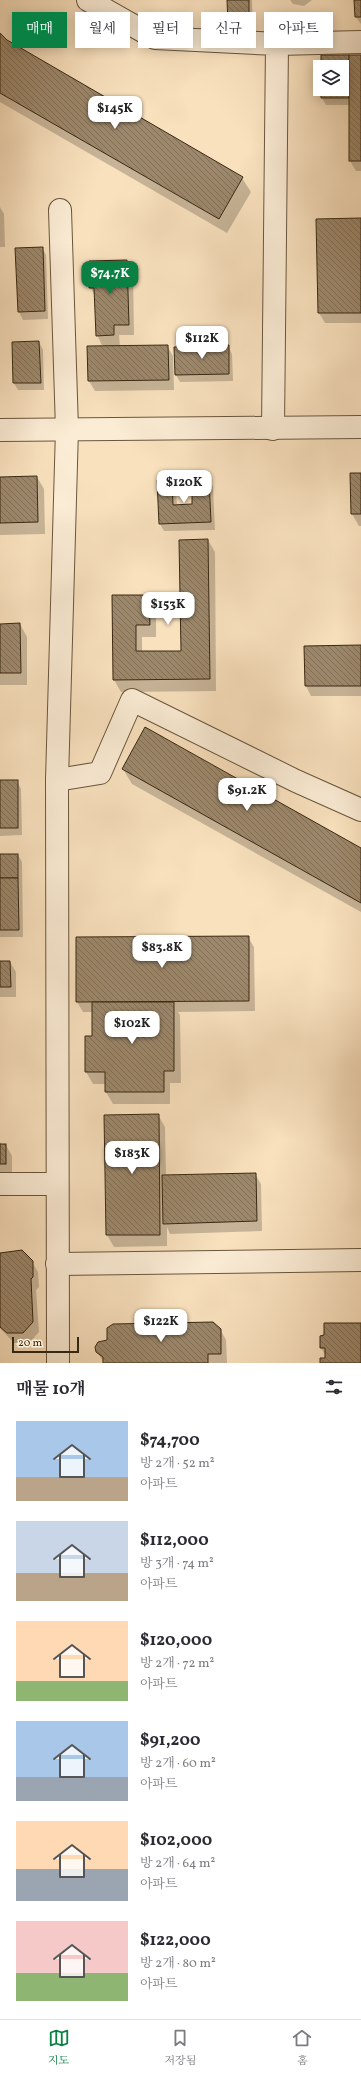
<!DOCTYPE html>
<html lang="ko">
<meta charset="utf-8">
<style>
body{margin:0;font-family:Vollkorn,"Noto Serif KR",serif;background:#f7f7f7;color:#2b2b33;height:100vh;display:flex;flex-direction:column;font-size:15px;white-space:nowrap}
*{box-sizing:border-box;margin:0}
p{font-size:13px;color:#7c7c81}
.icon{flex:none;width:22px;height:22px;fill:none;stroke:currentColor;stroke-width:2;stroke-linecap:round;stroke-linejoin:round}
.map{position:relative;height:1363px;overflow:hidden}
.side{display:flex;flex-direction:column;background:#fff;flex:1}
.side>*{flex:none}
.guide{position:absolute;left:12px;top:12px;width:337px;height:36px;display:flex;gap:8px}
.tools{position:absolute;left:313px;top:60px;display:grid;gap:8px}
.tools a{display:grid;place-items:center;width:36px;height:36px;border-radius:0px;background:#fff;box-shadow:0 2px 10px #0003;font-size:20px}
.scale{position:absolute;left:12px;bottom:10px;width:67px;box-sizing:border-box;padding-left:4px;border:2px solid #392812;border-top:0;font-size:11px;line-height:14px;white-space:nowrap;color:#392812;-webkit-text-stroke:3px #fbecd5;paint-order:stroke}
.price{position:absolute;translate:-50% -34px;padding:0 9px;border-radius:8px;background:#fff;color:#222;font-size:13px;line-height:26px;filter:drop-shadow(0 1px 2px #0008)}
.price::after{content:'';position:absolute;left:50%;top:24px;width:12px;height:9px;margin-left:-6px;background:inherit;clip-path:polygon(0 0,100% 0,50% 100%)}
.price.active{background:#0b8043;color:#fff}
ul{padding:0;list-style:none}
li{display:flex;align-items:center;gap:12px;height:100px;padding:0 16px}
li span{display:grid;place-items:center;flex:none;width:112px;height:80px;border-radius:0px;color:#555}
li>.icon{margin-inline-start:auto}
span .icon{width:48px;height:48px;fill:#fffc;stroke-width:1}
li b{font-size:17px}
h2{display:flex;justify-content:space-between;align-items:center;height:48px;padding:0 16px;font-size:17px}
.chip{padding:0 14px;border-radius:0px;background:#fff;box-shadow:0 2px 10px #0003;font-size:14px;line-height:36px}
.chip.active{background:#0b8043;color:#fff}
.tabs{display:flex;justify-content:space-around;align-items:center;height:56px;border-top:1px solid #e1e1e2;background:#fff;font-size:11px;color:#7c7c81}
.tabs a{display:grid;justify-items:center;gap:2px}
.tabs .active{color:#0b8043}
.map>svg:first-child{display:block}
.shadow{fill:#0003}
.building{fill:url(#building-back-hatch);stroke:#392812}
.lines{fill:none;stroke-linecap:round;stroke-linejoin:round}
.minor-casing{stroke:#69563d;stroke-width:24}
.minor{stroke:#fbecd5;stroke-width:22}
</style>
<div class="map">
<svg width="361" height="1363" viewBox="0 0 361 1363">
<defs>
<pattern id="building-back-hatch" width="6" height="6" patternUnits="userSpaceOnUse"><rect width="6" height="6" fill="#9d886b"/><path d="M-1 5l2 2M0 0l6 6M5-1l2 2" fill="none" stroke="#816f57"/></pattern>
</defs>
<rect width="100%" height="100%" fill="#f9e1be"/>
<filter id="stains"><feTurbulence type="fractalNoise" baseFrequency=".005" numOctaves="4"/><feColorMatrix values="0 0 0 0 .2 0 0 0 0 .09 0 0 0 0 .02 0 0 0 .5 -.17"/></filter>
<radialGradient id="worn" r=".72"><stop offset=".6" stop-color="#630" stop-opacity="0"/><stop offset="1" stop-color="#630" stop-opacity=".3"/></radialGradient>
<!-- shadow -->
<g class="shadow">
<polygon points="228,0 252,0 253,31 233,31 229,24"/>
<polygon points="290,0 312,0 304,6 293,4"/>
<polygon points="355,0 361,0 361,24 356,17"/>
<polygon points="0,34 7,41 242,178 251,192 227,233 0,102"/>
<polygon points="361,56 361,171 356,171 350,161 350,105 326,105 322,98 322,89 342,89 342,67 322,67"/>
<polygon points="0,207 4,214 5,247 0,247"/>
<polygon points="361,219 361,323 325,323 319,313 317,220"/>
<polygon points="42,248 46,255 48,319 23,320 19,312 16,249"/>
<polygon points="127,261 133,271 134,335 119,335 120,347 167,346 173,356 174,390 95,391 89,381 103,347 97,335 95,296 90,287"/>
<polygon points="39,342 43,350 44,390 18,390 14,383"/>
<polygon points="228,346 232,354 233,381 180,382 176,375"/>
<polygon points="361,474 361,526 359,526 352,514"/>
<polygon points="37,477 44,489 45,534 0,535 0,478"/>
<polygon points="172,480 176,488 177,506 193,505 209,480 213,487 215,530 164,531 160,524"/>
<polygon points="208,540 215,552 216,691 121,692 114,680 113,596 149,596 156,608 156,637 142,637 142,652 182,652"/>
<polygon points="20,624 27,637 27,685 0,685 0,625"/>
<polygon points="361,646 361,696 311,696 306,686 305,647"/>
<polygon points="123,769 361,849 361,912 132,784"/>
<polygon points="0,781 17,781 21,789 22,835 0,836"/>
<polygon points="0,855 18,855 22,862 23,937 0,937"/>
<polygon points="248,937 254,947 255,1011 178,1012 180,1015 181,1083 170,1083 170,1104 113,1104 106,1092 106,1084 93,1084 86,1072 93,1037 93,1012 83,1012 77,1002 77,938"/>
<polygon points="0,962 10,962 16,972 16,997 0,997"/>
<polygon points="158,1115 165,1127 166,1176 255,1174 261,1184 262,1231 170,1234 167,1227 167,1246 114,1247 107,1235 105,1116"/>
<polygon points="0,1142 2,1145 6,1145 12,1156 12,1174 0,1174"/>
<polygon points="21,1251 32,1262 38,1272 39,1287 36,1290 39,1332 29,1343 14,1343 0,1328 0,1253"/>
<polygon points="361,1324 361,1363 321,1363 326,1359 326,1356 321,1348 321,1337"/>
<polygon points="220,1329 226,1340 227,1363 104,1363 97,1352"/>
</g>
<!-- building -->
<g class="building">
<polygon points="227,0 249,0 249,24 228,24"/>
<polygon points="354,0 361,0 361,17 355,17"/>
<polygon points="0,33 7,40 243,177 219,219 0,93"/>
<polygon points="321,55 349,55 349,98 321,98 321,89 342,89 342,67 321,67"/>
<rect x="349" y="55" width="12" height="106"/>
<polygon points="361,218 361,313 318,313 316,219"/>
<polygon points="43,247 45,311 18,312 15,248"/>
<polygon points="127,260 129,325 114,325 114,335 96,336 94,288 89,288 89,261"/>
<polygon points="39,341 41,383 13,383 12,342"/>
<polygon points="168,345 169,380 88,381 87,346"/>
<polygon points="229,345 229,374 175,375 174,347"/>
<polygon points="350,473 361,473 361,514 351,514"/>
<polygon points="37,476 38,522 0,523 0,477"/>
<polygon points="172,479 173,505 192,504 192,480 209,479 211,522 159,524 157,480"/>
<polygon points="208,539 210,679 113,680 112,595 149,595 150,625 136,625 136,651 181,651 179,540"/>
<polygon points="20,623 21,673 0,673 0,624"/>
<polygon points="361,645 361,686 305,686 304,646"/>
<polygon points="145,727 361,848 361,903 122,769"/>
<rect x="0" y="780" width="18" height="48"/>
<rect x="0" y="854" width="18" height="24"/>
<polygon points="0,878 18,878 19,930 0,930"/>
<polygon points="249,936 249,1001 76,1002 76,937"/>
<polygon points="0,961 10,961 11,987 0,987"/>
<polygon points="92,1002 174,1002 174,1071 164,1071 164,1092 105,1092 105,1072 85,1072 85,1036 92,1036"/>
<polygon points="159,1114 160,1235 106,1235 104,1115"/>
<rect x="0" y="1144" width="6" height="20"/>
<polygon points="256,1173 257,1221 163,1224 162,1175"/>
<polygon points="22,1250 33,1261 33,1277 31,1279 33,1322 23,1333 7,1333 0,1327 0,1253"/>
<polygon points="213,1322 221,1329 221,1354 208,1354 208,1363 103,1363 103,1357 96,1352 95,1347 98,1342 107,1340 107,1328 113,1324"/>
<polygon points="324,1323 361,1323 361,1363 320,1363 320,1358 325,1358 325,1348 320,1348 320,1336 324,1335"/>
</g>
<g class="lines">
<!-- minor casing -->
<g class="minor-casing">
<g id="minor">
<polyline points="88,0 155,38 277,44 273,429"/>
<polyline points="277,44 361,42"/>
<polyline points="0,430 361,427"/>
<polyline points="57,780 100,773 132,700 296,781 361,810"/>
<polyline points="0,1184 57,1184"/>
<polyline points="57,1264 361,1260"/>
<polyline points="58,1363 57,780 67,429 60,210"/>
</g>
</g>
<!-- minor -->
<use href="#minor" class="minor"/>
</g>
<rect width="100%" height="100%" filter="url(#stains)"/>
<rect width="100%" height="100%" fill="url(#worn)"/>
</svg>
<div class="tools">
<a><svg class="icon" aria-label="layers" viewBox="0 0 24 24"><path d="M12 4l9 5-9 5-9-5zM3 14l9 5 9-5"/></svg></a>
</div>
<div class="scale">20 m</div>
<b class="price" style="left:115px;top:130px">$145K</b>
<b class="price active" style="left:110px;top:295px">$74.7K</b>
<b class="price" style="left:202px;top:360px">$112K</b>
<b class="price" style="left:184px;top:504px">$120K</b>
<b class="price" style="left:168px;top:626px">$153K</b>
<b class="price" style="left:247px;top:812px">$91.2K</b>
<b class="price" style="left:162px;top:969px">$83.8K</b>
<b class="price" style="left:132px;top:1045px">$102K</b>
<b class="price" style="left:132px;top:1175px">$183K</b>
<b class="price" style="left:161px;top:1343px">$122K</b>
<div class="guide">
<a class="chip active">매매</a>
<a class="chip">월세</a>
<a class="chip">필터</a>
<a class="chip">신규</a>
<a class="chip">아파트</a>
</div>
</div>
<section class="side">
<h2>매물 10개<svg class="icon" aria-label="filters" viewBox="0 0 24 24"><path d="M4 7h16M4 17h16"/><circle cx="9" cy="7" r="2"/><circle cx="15" cy="17" r="2"/></svg></h2>
<ul>
<li><span style="background:linear-gradient(#a9c7e8 70%,#b9a48a 0)"><svg class="icon" aria-label="home" viewBox="0 0 24 24"><path d="M3 11l9-7 9 7M6 9v11h12V9"/></svg></span><div><b>$74,700</b><p>방 2개 · 52 m²</p><p>아파트</p></div></li>
<li><span style="background:linear-gradient(#c9d6e8 65%,#b9a48a 0)"><svg class="icon" aria-label="home" viewBox="0 0 24 24"><path d="M3 11l9-7 9 7M6 9v11h12V9"/></svg></span><div><b>$112,000</b><p>방 3개 · 74 m²</p><p>아파트</p></div></li>
<li><span style="background:linear-gradient(#ffd9b3 75%,#8fb573 0)"><svg class="icon" aria-label="home" viewBox="0 0 24 24"><path d="M3 11l9-7 9 7M6 9v11h12V9"/></svg></span><div><b>$120,000</b><p>방 2개 · 72 m²</p><p>아파트</p></div></li>
<li><span style="background:linear-gradient(#a9c7e8 70%,#9aa5b1 0)"><svg class="icon" aria-label="home" viewBox="0 0 24 24"><path d="M3 11l9-7 9 7M6 9v11h12V9"/></svg></span><div><b>$91,200</b><p>방 2개 · 60 m²</p><p>아파트</p></div></li>
<li><span style="background:linear-gradient(#ffd9b3 60%,#9aa5b1 0)"><svg class="icon" aria-label="home" viewBox="0 0 24 24"><path d="M3 11l9-7 9 7M6 9v11h12V9"/></svg></span><div><b>$102,000</b><p>방 2개 · 64 m²</p><p>아파트</p></div></li>
<li><span style="background:linear-gradient(#f6c9c9 65%,#8fb573 0)"><svg class="icon" aria-label="home" viewBox="0 0 24 24"><path d="M3 11l9-7 9 7M6 9v11h12V9"/></svg></span><div><b>$122,000</b><p>방 2개 · 80 m²</p><p>아파트</p></div></li>
</ul>
</section>
<nav class="tabs">
<a class="active"><svg class="icon" aria-label="map" viewBox="0 0 24 24"><path d="M3 6l6-2 6 2 6-2v14l-6 2-6-2-6 2zM9 4v14M15 6v14"/></svg>지도</a>
<a><svg class="icon" aria-label="saved" viewBox="0 0 24 24"><path d="M7 4h10v16l-5-4-5 4z"/></svg>저장됨</a>
<a><svg class="icon" aria-label="home" viewBox="0 0 24 24"><path d="M3 11l9-7 9 7M6 9v11h12V9"/></svg>홈</a>
</nav>
